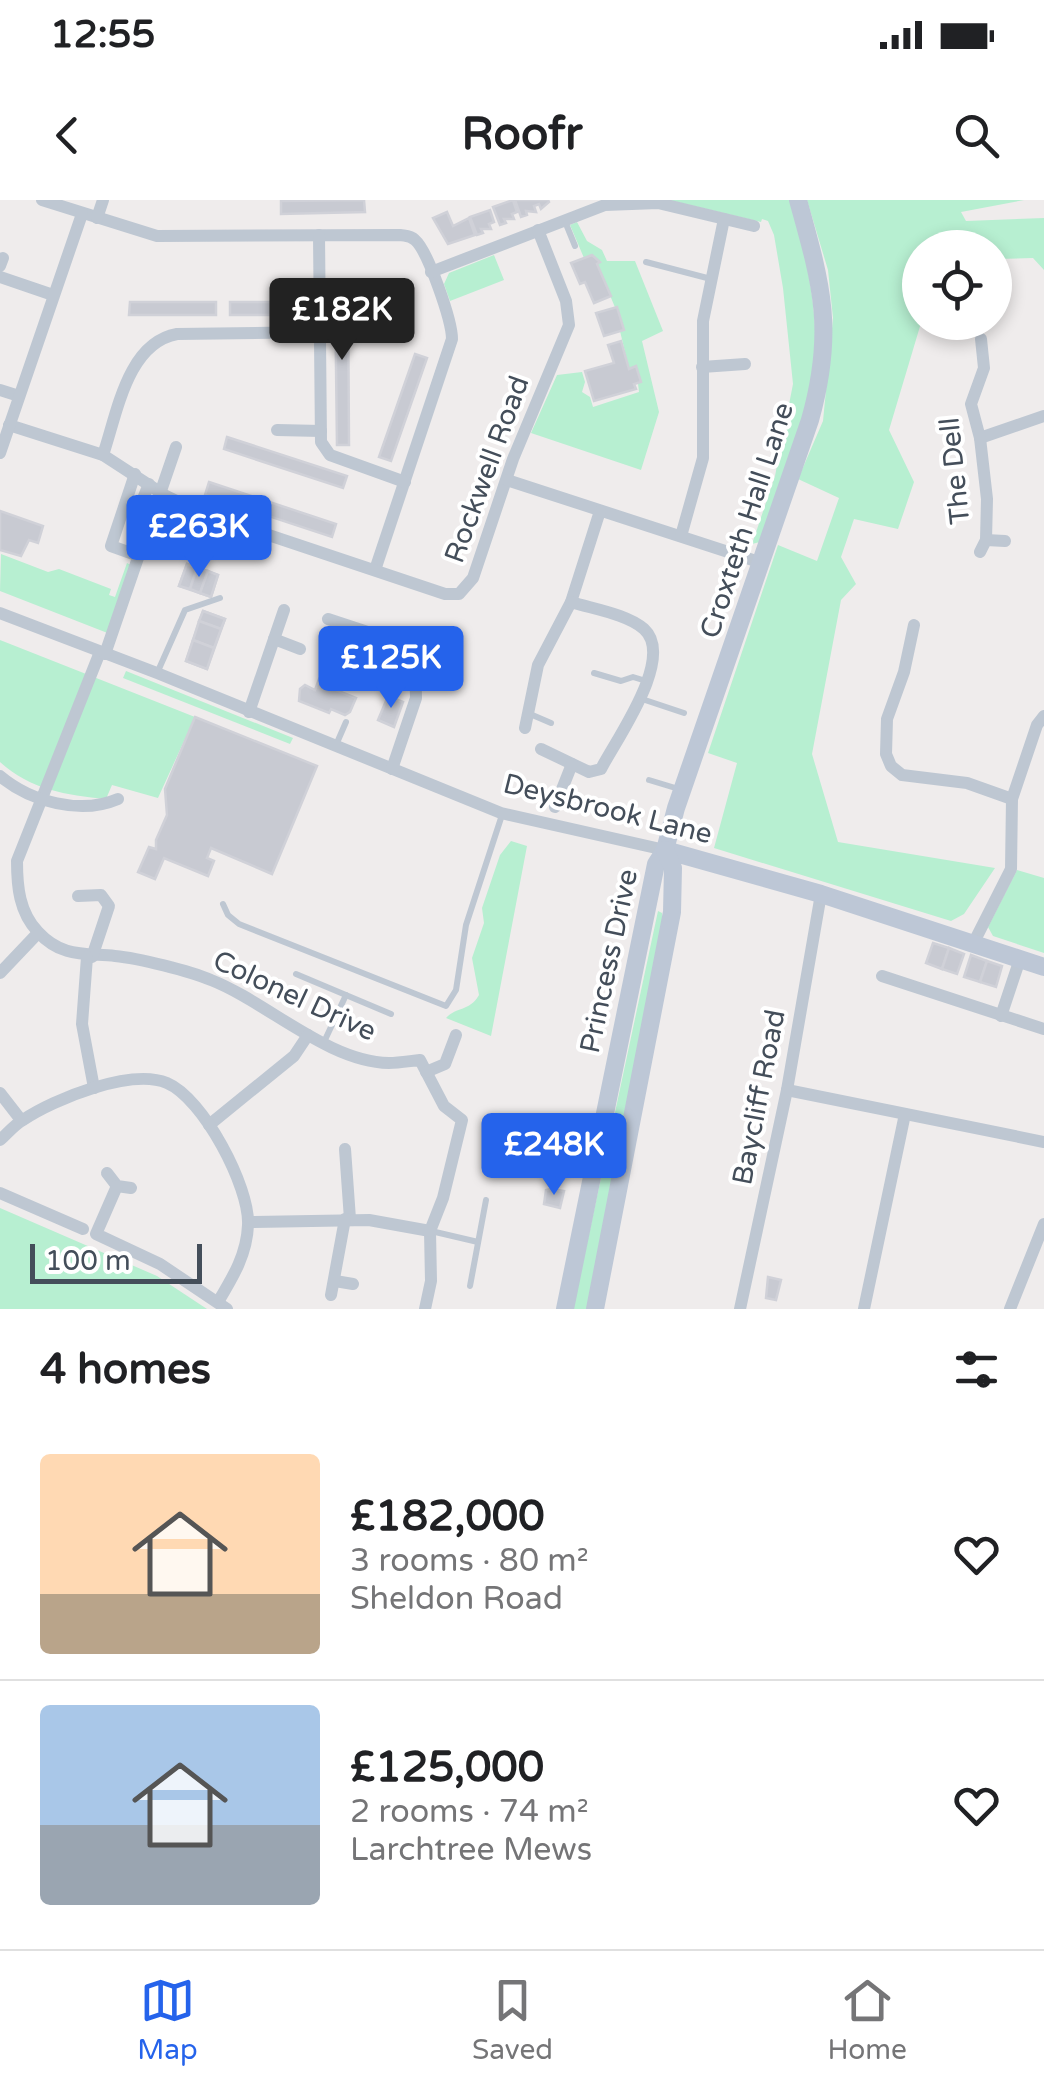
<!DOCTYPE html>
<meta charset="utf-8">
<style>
body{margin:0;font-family:"Varela Round",sans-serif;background:#f2f2f2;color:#202124;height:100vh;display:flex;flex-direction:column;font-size:38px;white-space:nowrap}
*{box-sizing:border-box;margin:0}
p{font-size:32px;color:#757577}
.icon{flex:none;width:55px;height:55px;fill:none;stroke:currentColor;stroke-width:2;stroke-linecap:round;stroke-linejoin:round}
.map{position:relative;height:1109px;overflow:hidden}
.side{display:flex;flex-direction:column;background:#fff;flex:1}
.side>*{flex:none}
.fabs{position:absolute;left:902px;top:30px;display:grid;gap:20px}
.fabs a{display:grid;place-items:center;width:110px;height:110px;border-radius:50%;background:#fff;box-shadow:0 5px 15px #0003;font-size:50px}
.scale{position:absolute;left:30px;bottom:25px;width:172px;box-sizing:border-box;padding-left:10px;border:5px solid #444e5a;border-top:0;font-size:28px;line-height:35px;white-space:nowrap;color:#444e5a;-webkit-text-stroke:8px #fff;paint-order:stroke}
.price{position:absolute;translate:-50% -85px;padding:0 22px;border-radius:10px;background:#2563eb;color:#fff;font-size:32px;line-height:65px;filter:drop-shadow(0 2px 5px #0008)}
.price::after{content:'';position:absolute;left:50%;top:60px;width:30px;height:22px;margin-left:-15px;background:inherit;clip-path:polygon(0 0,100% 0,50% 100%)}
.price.current{background:#222;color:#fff}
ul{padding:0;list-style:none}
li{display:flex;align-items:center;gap:30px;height:250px;padding:0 40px}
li+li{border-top:2px solid #e0e0e0}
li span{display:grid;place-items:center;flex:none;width:280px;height:200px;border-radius:10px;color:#555}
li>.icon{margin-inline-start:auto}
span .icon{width:120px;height:120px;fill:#fffc;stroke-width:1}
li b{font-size:42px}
h2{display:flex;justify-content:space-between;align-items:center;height:120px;padding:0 40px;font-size:42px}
.status{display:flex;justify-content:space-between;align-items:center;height:70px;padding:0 50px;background:#fff;direction:ltr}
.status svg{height:28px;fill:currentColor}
header{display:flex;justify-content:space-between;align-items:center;height:130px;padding:0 40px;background:#fff;font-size:45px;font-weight:800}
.dock{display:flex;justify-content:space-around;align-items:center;height:140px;border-top:2px solid #e0e0e0;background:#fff;font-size:28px;color:#757577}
.dock a{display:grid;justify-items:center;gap:5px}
.dock .current{color:#2563eb}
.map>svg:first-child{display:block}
.green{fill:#b7efd1}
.building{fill:#c8cad2;stroke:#d0d1d8;stroke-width:2.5}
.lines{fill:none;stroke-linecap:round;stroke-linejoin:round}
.lane{stroke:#bec7d2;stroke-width:6}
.street{stroke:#bec7d2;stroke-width:12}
.secondary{stroke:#bdc7d6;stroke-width:18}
.labels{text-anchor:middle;stroke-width:8;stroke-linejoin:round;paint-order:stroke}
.street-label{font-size:28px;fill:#444e5a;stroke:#fff}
</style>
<div class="status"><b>12:55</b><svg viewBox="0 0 49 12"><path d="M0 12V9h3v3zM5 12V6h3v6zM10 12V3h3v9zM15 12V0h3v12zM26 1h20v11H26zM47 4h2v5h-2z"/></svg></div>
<header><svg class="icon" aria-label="back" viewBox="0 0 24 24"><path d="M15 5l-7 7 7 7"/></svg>Roofr<svg class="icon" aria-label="search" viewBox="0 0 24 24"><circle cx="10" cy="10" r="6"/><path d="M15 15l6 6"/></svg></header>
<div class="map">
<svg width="1044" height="1109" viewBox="0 0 1044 1109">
<rect width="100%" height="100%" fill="#efecec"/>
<!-- green -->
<g class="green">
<path d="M669 0H790C809 63 822 126 812 191L760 342 752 344 775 276 793 184 783 88 774 35 768 21 762 19 761 22Z"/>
<polygon points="807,0 1024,0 961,12 966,21 1044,18 1044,70 1033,58 995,59 995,48 920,48 921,123 889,230 914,282 898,329 854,319 841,357 856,384 841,400 812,554 838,642 995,668 964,714 951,721 714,648 737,563 708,553 778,345 817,361 839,298 798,279 823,221 833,118 828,70"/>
<polygon points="577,22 587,41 602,50 607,61 635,61 663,131 642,141 659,212 641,270 531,233 557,175 582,172 585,182 582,192 590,197 593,207 639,192 636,167 629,169 620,131 624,129 597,64 598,59 595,60 592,55 584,58 570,25"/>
<polygon points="494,55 504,80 450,101 444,84 449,73"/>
<polygon points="1,354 48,372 59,369 111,389 109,395 115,397 127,363 133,366 110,434 0,391"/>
<path d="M0 440 195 517 158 598 112 585 106 599C66 595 31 590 0 562Z"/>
<polygon points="126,471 293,538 290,544 123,478"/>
<path d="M511 641 527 646 491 836 446 818C457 806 469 812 479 795L472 758 484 723 482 708 500 655Z"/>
<polygon points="1017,670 1044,678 1044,753 993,736 988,727"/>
<polygon points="658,711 662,713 663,727 587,1109 573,1109"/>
<polygon points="0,1008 157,1076 207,1109 0,1109"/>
</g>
<!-- building -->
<g class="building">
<polygon points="364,0 365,12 281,14 281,1"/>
<polygon points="513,0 517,12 512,14 514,19 504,19 506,23 500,25 493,7"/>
<polygon points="515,0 548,0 549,2 541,9 539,4 534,6 536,12 526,11 527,15 521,17"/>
<polygon points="490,10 494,22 489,24 491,29 481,29 483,33 477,35 470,17"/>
<polygon points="447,12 453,26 469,18 475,35 448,44 433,18"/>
<polygon points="592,55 600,62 597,64 611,96 594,103 585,82 580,84 571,63"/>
<polygon points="335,84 348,84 349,245 337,245"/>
<polygon points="130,102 216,102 216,115 129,115"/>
<rect x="230" y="102" width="70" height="13"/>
<polygon points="617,107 624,130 604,136 596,113"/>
<polygon points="621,141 629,169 636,166 641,182 634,184 636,189 594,201 585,171 614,163 608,145"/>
<polygon points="415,154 427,158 391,261 379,257"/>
<polygon points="227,237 347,276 343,288 224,249"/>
<polygon points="209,282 336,324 332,337 205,295"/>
<polygon points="0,311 43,326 38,343 29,340 21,356 0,350"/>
<polygon points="187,364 218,375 211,397 179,386"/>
<polygon points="187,364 197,368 190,389 179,386"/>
<polygon points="197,368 208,371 200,393 190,389"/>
<polygon points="208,371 218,375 211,397 200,393"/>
<polygon points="203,411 225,419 207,469 186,461"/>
<polygon points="203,411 225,419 221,429 199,421"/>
<polygon points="199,421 221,429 214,448 193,440"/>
<polygon points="193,440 214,448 207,469 186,461"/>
<polygon points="319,479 327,483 326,486 356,498 350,512 345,515 331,509 329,513 299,501 300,489 305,485 315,490"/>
<polygon points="388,496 403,502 394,527 378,520"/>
<polygon points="195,517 317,566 272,674 211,648 207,658 214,661 208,676 164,658 155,679 138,672 149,647 156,649 156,640 167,615 165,589"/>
<polygon points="933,743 949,748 942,769 926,763"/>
<polygon points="949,748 964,754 957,774 942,769"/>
<polygon points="971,755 987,761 980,782 964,777"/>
<polygon points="987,761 1002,766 996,787 980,782"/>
<polygon points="551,989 564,991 560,1008 544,1004 546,990"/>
<polygon points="768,1077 781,1080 776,1100 766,1098"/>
</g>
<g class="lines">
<!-- lane -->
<g class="lane">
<polyline points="564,19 575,46"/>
<polyline points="646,62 711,79"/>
<polyline points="158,471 185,410 220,398"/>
<polyline points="594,473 621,481 633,477 646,481"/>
<polyline points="642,499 684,513"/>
<polyline points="530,514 551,523"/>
<polyline points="336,545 346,522"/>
<polyline points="649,580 682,590"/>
<polyline points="223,704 228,715 239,724 446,806 456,790 466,725 502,615"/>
<polyline points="296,774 391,814"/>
<polyline points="324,842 346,795"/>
<polyline points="431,1031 478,1042"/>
<polyline points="470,1086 486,1000"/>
</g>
<!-- street -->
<g class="street">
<path d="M42 0 157 36 400 35C406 36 410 35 415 40 428 51 452 121 452 139L375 370"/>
<polyline points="97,18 103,0"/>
<polyline points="319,35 321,242 330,255 405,282"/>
<polyline points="0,66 3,58"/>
<polyline points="431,72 605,5 658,3 754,26"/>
<polyline points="0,77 53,95"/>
<polyline points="702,167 745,164"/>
<polyline points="0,190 19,196"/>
<polyline points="9,225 103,255 166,296 197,311 445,394 459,394 473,378 513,259 569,125 566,101 538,30"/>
<polyline points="277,230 321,231"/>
<polyline points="980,238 1044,216"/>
<polyline points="0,253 82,14"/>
<path d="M103 255C117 214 127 143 177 134L320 132"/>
<polyline points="135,274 111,346 139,356"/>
<polyline points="507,280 762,363"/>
<polyline points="136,316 149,284"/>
<polyline points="681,336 703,258 703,121 724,19"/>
<polyline points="986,340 1005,341"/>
<polyline points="980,352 986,340 987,299 980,238 971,204 984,168 981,139"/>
<polyline points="0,413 157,473 501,613 665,650"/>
<polyline points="328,419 407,445 415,453 416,498 392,569"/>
<polyline points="914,425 904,472 887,519 886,554 891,566 902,575 967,583 1012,599"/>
<polyline points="274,439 300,449"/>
<path d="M100 452 17 661C17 686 19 712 38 732 62 758 85 753 115 756 138 758 190 771 211 780 267 802 328 862 389 863 399 863 410 861 420 860L444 906 462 920 443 998 430 1031 431 1081 425 1109"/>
<polyline points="105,454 176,247"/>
<polyline points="249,512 284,410"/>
<polyline points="525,528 538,465 571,402 600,311"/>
<path d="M541 549 589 572 601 569C615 541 676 458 644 429 627 414 593 409 571 402"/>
<path d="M0 576C31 602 81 615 118 599"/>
<polyline points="555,607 572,564"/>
<polyline points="78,696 101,695 109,706 92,757"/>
<polyline points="974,742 1011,669 1012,599 1037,525 1044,516"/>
<polyline points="87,757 82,824 94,888"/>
<polyline points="0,773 38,733"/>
<polyline points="882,776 1044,829"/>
<polyline points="1001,816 1020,759"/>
<polyline points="426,872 445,864 456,835"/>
<polyline points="787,890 1044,942"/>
<polyline points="0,893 21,920"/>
<polyline points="209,925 294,856 308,835"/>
<path d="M0 940C7 934 14 925 23 920 54 899 131 868 167 883 203 898 250 987 248 1025 247 1054 233 1077 218 1102"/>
<polyline points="345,949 350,1019"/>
<polyline points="107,973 117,986 131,988"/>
<polyline points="117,986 96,1034 160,1064 227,1109"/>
<polyline points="0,993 83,1029"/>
<polyline points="249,1022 369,1020 430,1031"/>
<polyline points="335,1081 353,1084"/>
<polyline points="331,1095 345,1019"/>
<polyline points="740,1109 787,890 821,694"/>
<polyline points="864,1109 905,914"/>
<polyline points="1010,1109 1044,1024"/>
</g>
<!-- secondary -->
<g class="secondary">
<polyline points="665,650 821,694 1044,767"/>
<path d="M565 1109 656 664 665 650 676 608 810 220C835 131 822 86 798 0"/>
<polyline points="595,1109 672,712 673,668 665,650"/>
</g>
</g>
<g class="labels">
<!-- street labels -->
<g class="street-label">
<text transform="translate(486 269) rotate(-70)" y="10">Rockwell Road</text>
<text transform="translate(954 271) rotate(-96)" y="10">The Dell</text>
<text transform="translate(746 320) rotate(-72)" y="10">Croxteth Hall Lane</text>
<text transform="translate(608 608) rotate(14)" y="10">Deysbrook Lane</text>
<text transform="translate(608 761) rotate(-78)" y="10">Princess Drive</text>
<text transform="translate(295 795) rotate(25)" y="10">Colonel Drive</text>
<text transform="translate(758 897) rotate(-79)" y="10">Baycliff Road</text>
</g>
</g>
</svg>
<div class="fabs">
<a><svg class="icon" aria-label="locate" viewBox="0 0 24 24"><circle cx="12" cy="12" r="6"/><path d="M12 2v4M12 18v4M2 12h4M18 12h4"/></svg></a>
</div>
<div class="scale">100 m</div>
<b class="price current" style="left:342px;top:163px">£182K</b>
<b class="price" style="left:199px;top:380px">£263K</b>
<b class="price" style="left:391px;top:511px">£125K</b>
<b class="price" style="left:554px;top:998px">£248K</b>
</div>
<section class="side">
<h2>4 homes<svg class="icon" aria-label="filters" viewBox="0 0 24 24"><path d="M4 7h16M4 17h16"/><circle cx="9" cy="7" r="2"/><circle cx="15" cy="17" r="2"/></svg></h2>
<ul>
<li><span style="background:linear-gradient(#ffd9b3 70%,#b9a48a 0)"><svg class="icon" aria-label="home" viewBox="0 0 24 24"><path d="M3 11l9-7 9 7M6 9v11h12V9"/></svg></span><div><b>£182,000</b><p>3 rooms · 80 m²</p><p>Sheldon Road</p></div><svg class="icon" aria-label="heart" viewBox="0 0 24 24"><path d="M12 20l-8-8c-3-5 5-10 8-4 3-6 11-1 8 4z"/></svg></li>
<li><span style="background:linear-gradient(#a9c7e8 60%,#9aa5b1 0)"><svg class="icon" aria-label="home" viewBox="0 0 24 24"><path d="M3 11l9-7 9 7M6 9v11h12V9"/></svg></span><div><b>£125,000</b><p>2 rooms · 74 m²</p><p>Larchtree Mews</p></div><svg class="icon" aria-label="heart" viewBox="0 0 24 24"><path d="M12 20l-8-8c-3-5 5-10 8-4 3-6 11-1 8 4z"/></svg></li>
</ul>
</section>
<nav class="dock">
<a class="current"><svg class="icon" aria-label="map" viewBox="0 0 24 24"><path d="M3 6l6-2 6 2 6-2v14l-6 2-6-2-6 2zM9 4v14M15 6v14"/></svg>Map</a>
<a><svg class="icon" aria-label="saved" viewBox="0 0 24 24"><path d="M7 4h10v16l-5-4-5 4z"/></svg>Saved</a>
<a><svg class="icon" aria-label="home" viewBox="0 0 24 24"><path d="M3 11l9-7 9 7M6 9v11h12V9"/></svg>Home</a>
</nav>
